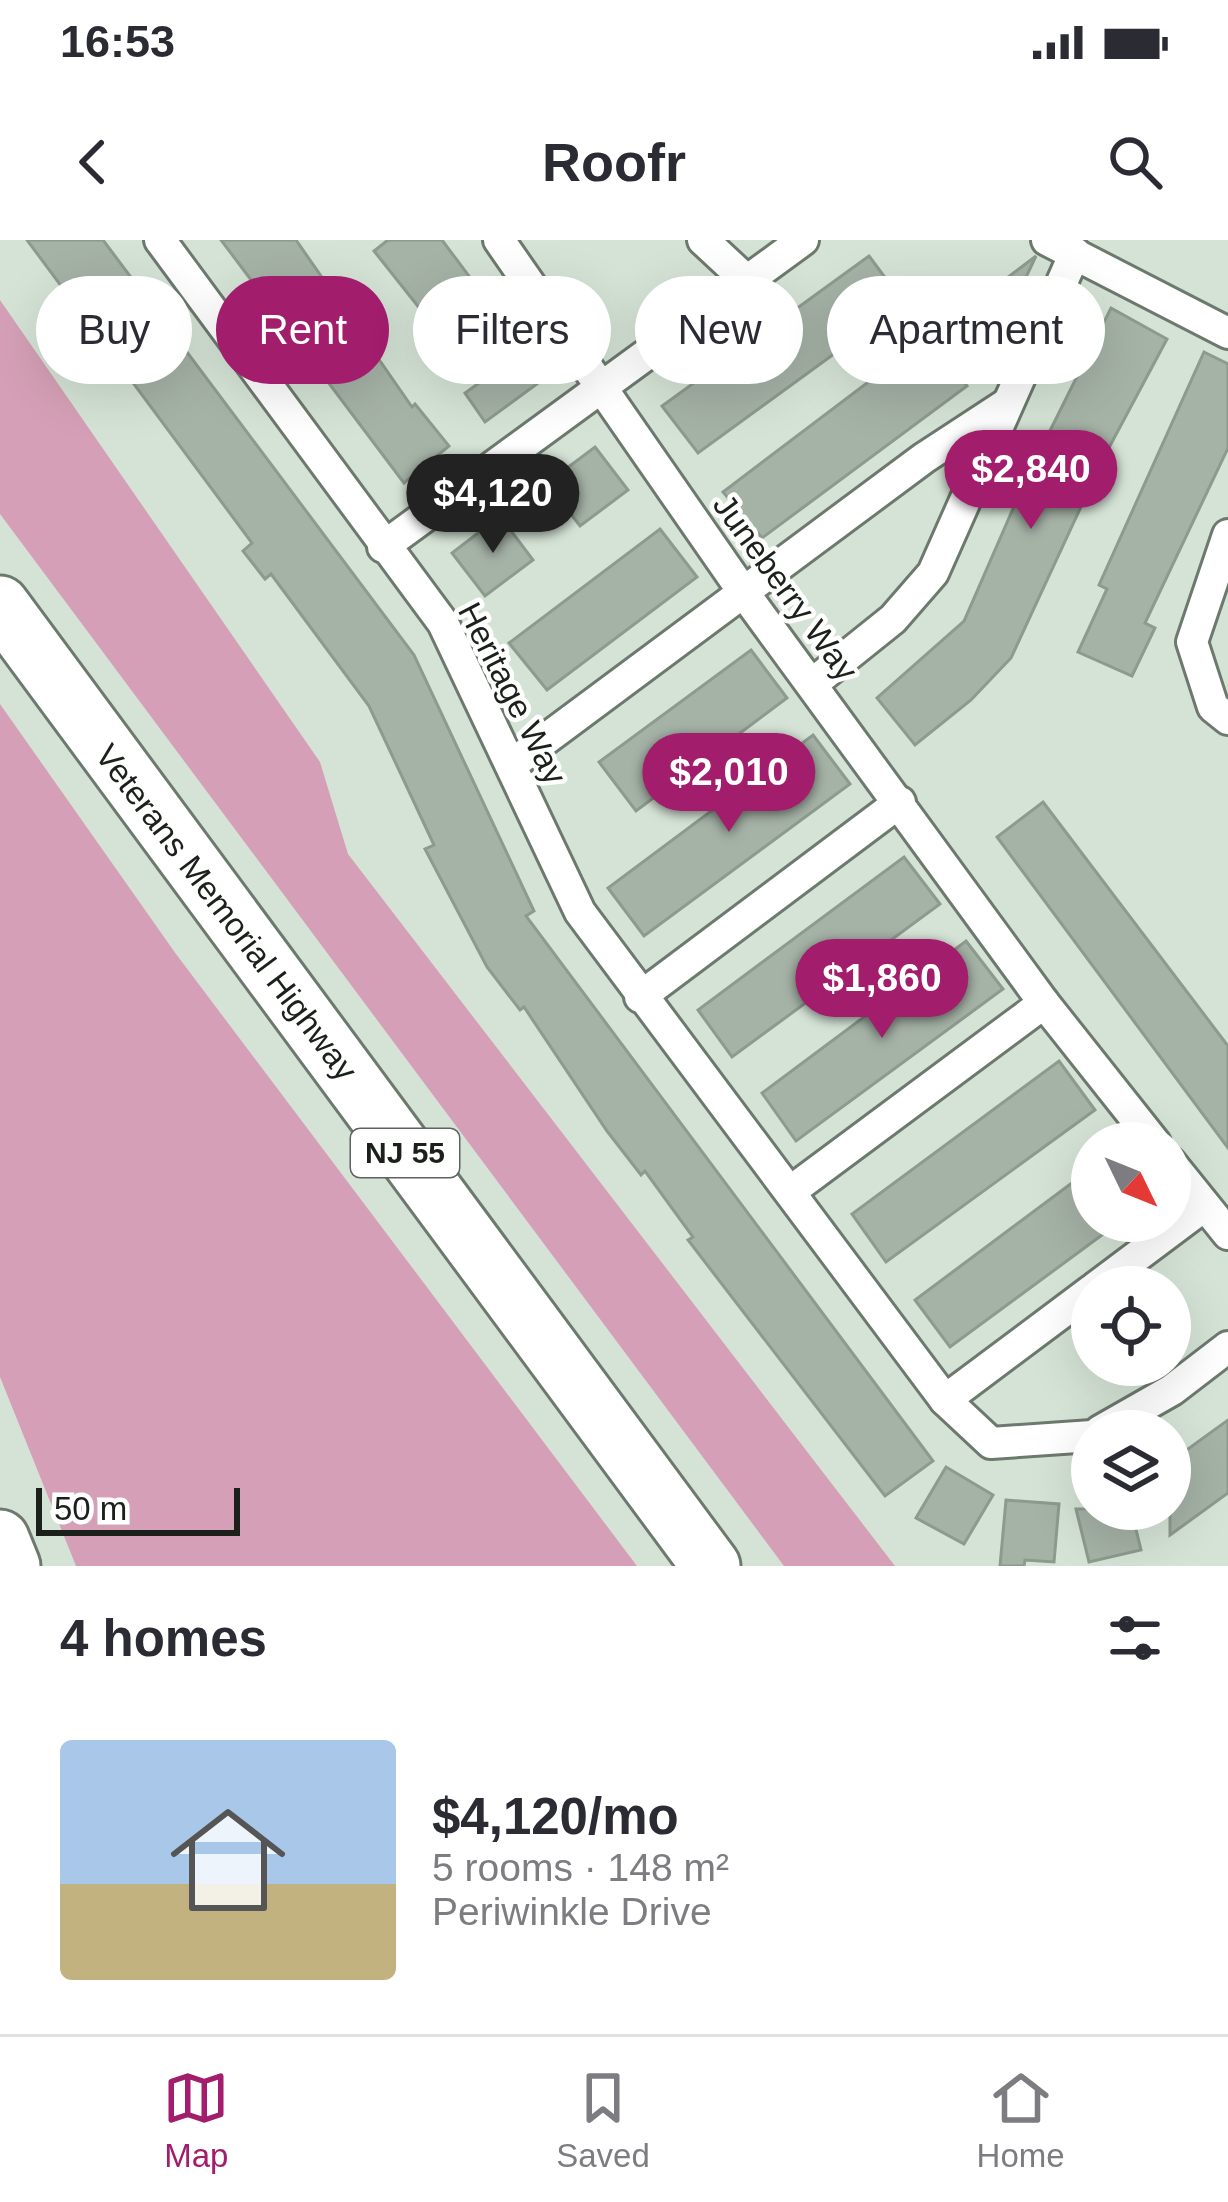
<!DOCTYPE html>
<meta charset="utf-8">
<style>
body{margin:0;font-family:Arial,sans-serif;background:#f7f7f7;color:#2b2b33;height:100vh;display:flex;flex-direction:column;font-size:45px;white-space:nowrap}
*{box-sizing:border-box;margin:0}
p{font-size:39px;color:#7c7c81}
.icon{flex:none;width:66px;height:66px;fill:none;stroke:currentColor;stroke-width:2;stroke-linecap:round;stroke-linejoin:round}
.map{position:relative;height:1326px;overflow:hidden}
.side{display:flex;flex-direction:column;background:#fff;flex:1}
.side>*{flex:none}
.hud{position:absolute;left:36px;top:36px;width:1158px;height:108px;display:flex;gap:24px}
.needle{width:78px;rotate:133deg}
.fabs{position:absolute;left:1071px;top:882px;display:grid;gap:24px}
.fabs a{display:grid;place-items:center;width:120px;height:120px;border-radius:50%;background:#fff;box-shadow:0 12px 48px #0002;font-size:60px}
.scale{position:absolute;left:36px;bottom:30px;width:204px;box-sizing:border-box;padding-left:12px;border:6px solid #1b201b;border-top:0;font-size:33px;line-height:42px;white-space:nowrap;color:#1b201b;-webkit-text-stroke:9px #fff;paint-order:stroke}
.price{position:absolute;translate:-50% -102px;padding:0 27px;border-radius:42px;background:#a21d6b;color:#fff;font-size:39px;line-height:78px;filter:drop-shadow(0 3px 6px #0008)}
.price::after{content:'';position:absolute;left:50%;top:72px;width:36px;height:27px;margin-left:-18px;background:inherit;clip-path:polygon(0 0,100% 0,50% 100%)}
.price.selected{background:#222;color:#fff}
ul{padding:0;list-style:none}
li{display:flex;align-items:center;gap:36px;height:300px;padding:0 60px}
li span{display:grid;place-items:center;flex:none;width:336px;height:240px;border-radius:12px;color:#555}
li>.icon{margin-inline-start:auto}
span .icon{width:144px;height:144px;fill:#fffc;stroke-width:1}
li b{font-size:51px}
h2{display:flex;justify-content:space-between;align-items:center;height:144px;padding:0 60px;font-size:51px}
.chip{padding:0 42px;border-radius:54px;background:#fff;box-shadow:0 12px 48px #0002;font-size:42px;line-height:108px}
.chip.selected{background:#a21d6b;color:#fff}
.status{display:flex;justify-content:space-between;align-items:center;height:84px;padding:0 60px;background:#fff;direction:ltr}
.status svg{height:33px;fill:currentColor}
header{display:flex;justify-content:space-between;align-items:center;height:156px;padding:0 60px;background:#fff;font-size:54px;font-weight:600}
.tabs{display:flex;justify-content:space-around;align-items:center;height:168px;border-top:3px solid #e1e1e2;background:#fff;font-size:33px;color:#7c7c81}
.tabs a{display:grid;justify-items:center;gap:6px}
.tabs .selected{color:#a21d6b}
.map>svg:first-child{display:block}
.green{fill:#d5a0b7}
.building{fill:#a5b2a6;stroke:#8d9a8e;stroke-width:3}
.lines{fill:none;stroke-linecap:round;stroke-linejoin:round}
.minor-casing{stroke:#6d796e;stroke-width:36}
.motorway-casing{stroke:#6d796e;stroke-width:63}
.minor{stroke:#fff;stroke-width:30}
.motorway{stroke:#fff;stroke-width:57}
.labels{text-anchor:middle;stroke-width:9;stroke-linejoin:round;paint-order:stroke}
.shield{fill:#fff;stroke:#5f635f;stroke-width:3}
.shield-label{font-size:30px;font-weight:bold;fill:#1b201b}
.street-label{font-size:33px;fill:#1b201b;stroke:#fff}
</style>
<div class="status"><b>16:53</b><svg viewBox="0 0 49 12"><path d="M0 12V9h3v3zM5 12V6h3v6zM10 12V3h3v9zM15 12V0h3v12zM26 1h20v11H26zM47 4h2v5h-2z"/></svg></div>
<header><svg class="icon" aria-label="back" viewBox="0 0 24 24"><path d="M15 5l-7 7 7 7"/></svg>Roofr<svg class="icon" aria-label="search" viewBox="0 0 24 24"><circle cx="10" cy="10" r="6"/><path d="M15 15l6 6"/></svg></header>
<div class="map">
<svg width="1228" height="1326" viewBox="0 0 1228 1326">
<rect width="100%" height="100%" fill="#d5e3d6"/>
<!-- green -->
<g class="green">
<polygon points="0,60 320,522 348,614 895,1326 784,1326 0,274"/>
<polygon points="0,464 176,714 637,1326 76,1326 0,1137"/>
</g>
<!-- building -->
<g class="building">
<polygon points="27,0 103,0 414,415 534,671 526,676 933,1221 885,1256 688,1000 693,997 645,931 641,935 607,891 524,767 520,770 487,727 425,609 434,605 369,466 271,334 265,339 243,311 252,303"/>
<polygon points="221,0 296,0 412,167 415,164 449,206 404,243"/>
<polygon points="388,0 442,0 545,138 485,182 465,153 479,143 374,11"/>
<polygon points="869,16 904,63 698,213 662,166"/>
<polygon points="1036,16 999,94 959,74"/>
<polygon points="1111,68 1167,99 1104,217 1011,418 971,460 915,505 877,458 964,381 1026,239"/>
<polygon points="929,96 967,146 762,298 723,252"/>
<polygon points="1204,112 1228,124 1228,208 1145,383 1155,388 1132,436 1078,412 1107,349 1099,345"/>
<polygon points="595,207 628,250 580,286 547,243"/>
<polygon points="500,276 533,320 485,356 452,313"/>
<polygon points="660,289 697,337 547,450 509,403"/>
<polygon points="751,410 787,458 636,571 599,522"/>
<polygon points="813,495 850,544 644,696 608,648"/>
<polygon points="1043,562 1228,806 1228,908 997,597"/>
<polygon points="904,617 940,664 732,817 698,770"/>
<polygon points="966,701 1003,749 796,901 762,853"/>
<polygon points="1059,821 1095,870 886,1022 852,974"/>
<polygon points="1092,928 1092,981 1121,981 950,1107 915,1060"/>
<polygon points="1228,1180 1228,1253 1170,1295 1170,1222"/>
<polygon points="946,1227 993,1255 964,1304 916,1278"/>
<polygon points="1006,1260 1059,1264 1054,1322 1025,1320 1024,1326 1000,1326"/>
<polygon points="1076,1269 1131,1269 1141,1310 1089,1322"/>
</g>
<g class="lines">
<!-- minor casing -->
<g class="minor-casing">
<g id="minor">
<polyline points="160,0 443,383 580,672 945,1160 991,1203 1092,1196"/>
<polyline points="499,0 744,353 1044,763 1155,903"/>
<polyline points="703,0 746,40"/>
<polyline points="1047,0 1228,93"/>
<polyline points="1228,295 1192,402 1213,467 1228,479"/>
<polyline points="383,307 803,0"/>
<polyline points="812,444 893,379 933,333 1075,13"/>
<polyline points="511,525 924,218 1005,165"/>
<polyline points="640,757 900,562"/>
<polyline points="1170,922 1228,994"/>
<polyline points="791,951 1044,763"/>
<polyline points="1096,1047 1204,966"/>
<polyline points="945,1160 1092,1050"/>
<polyline points="1100,1191 1172,1150 1228,1107"/>
</g>
</g>
<!-- motorway casing -->
<g class="motorway-casing">
<g id="motorway">
<polyline points="0,365 711,1326"/>
<polyline points="0,1299 11,1326"/>
</g>
</g>
<!-- minor -->
<use href="#minor" class="minor"/>
<!-- motorway -->
<use href="#motorway" class="motorway"/>
</g>
<g class="labels">
<!-- shield labels -->
<rect class="shield" x="351" y="889" width="108" height="48" rx="9"/>
<g class="shield-label">
<text x="405" y="923">NJ 55</text>
</g>
<!-- street labels -->
<g class="street-label">
<text transform="translate(786 347) rotate(54)" y="12">Juneberry Way</text>
<text transform="translate(513 453) rotate(63)" y="12">Heritage Way</text>
<text transform="translate(227 672) rotate(53)" y="12">Veterans Memorial Highway</text>
</g>
</g>
</svg>
<div class="fabs">
<a><svg class="needle" viewBox="-14 -14 28 28"><path d="M0-13l5 13h-10z" fill="#e53935"/><path d="M0 13l5-13h-10z" fill="#7c7c81"/></svg></a>
<a><svg class="icon" aria-label="locate" viewBox="0 0 24 24"><circle cx="12" cy="12" r="6"/><path d="M12 2v4M12 18v4M2 12h4M18 12h4"/></svg></a>
<a><svg class="icon" aria-label="layers" viewBox="0 0 24 24"><path d="M12 4l9 5-9 5-9-5zM3 14l9 5 9-5"/></svg></a>
</div>
<div class="scale">50 m</div>
<b class="price" style="left:1031px;top:292px">$2,840</b>
<b class="price selected" style="left:493px;top:316px">$4,120</b>
<b class="price" style="left:729px;top:595px">$2,010</b>
<b class="price" style="left:882px;top:801px">$1,860</b>
<div class="hud">
<a class="chip">Buy</a>
<a class="chip selected">Rent</a>
<a class="chip">Filters</a>
<a class="chip">New</a>
<a class="chip">Apartment</a>
</div>
</div>
<section class="side">
<h2>4 homes<svg class="icon" aria-label="filters" viewBox="0 0 24 24"><path d="M4 7h16M4 17h16"/><circle cx="9" cy="7" r="2"/><circle cx="15" cy="17" r="2"/></svg></h2>
<ul>
<li><span style="background:linear-gradient(#a9c7e8 60%,#c2b280 0)"><svg class="icon" aria-label="home" viewBox="0 0 24 24"><path d="M3 11l9-7 9 7M6 9v11h12V9"/></svg></span><div><b>$4,120/mo</b><p>5 rooms · 148 m²</p><p>Periwinkle Drive</p></div></li>
</ul>
</section>
<nav class="tabs">
<a class="selected"><svg class="icon" aria-label="map" viewBox="0 0 24 24"><path d="M3 6l6-2 6 2 6-2v14l-6 2-6-2-6 2zM9 4v14M15 6v14"/></svg>Map</a>
<a><svg class="icon" aria-label="saved" viewBox="0 0 24 24"><path d="M7 4h10v16l-5-4-5 4z"/></svg>Saved</a>
<a><svg class="icon" aria-label="home" viewBox="0 0 24 24"><path d="M3 11l9-7 9 7M6 9v11h12V9"/></svg>Home</a>
</nav>
